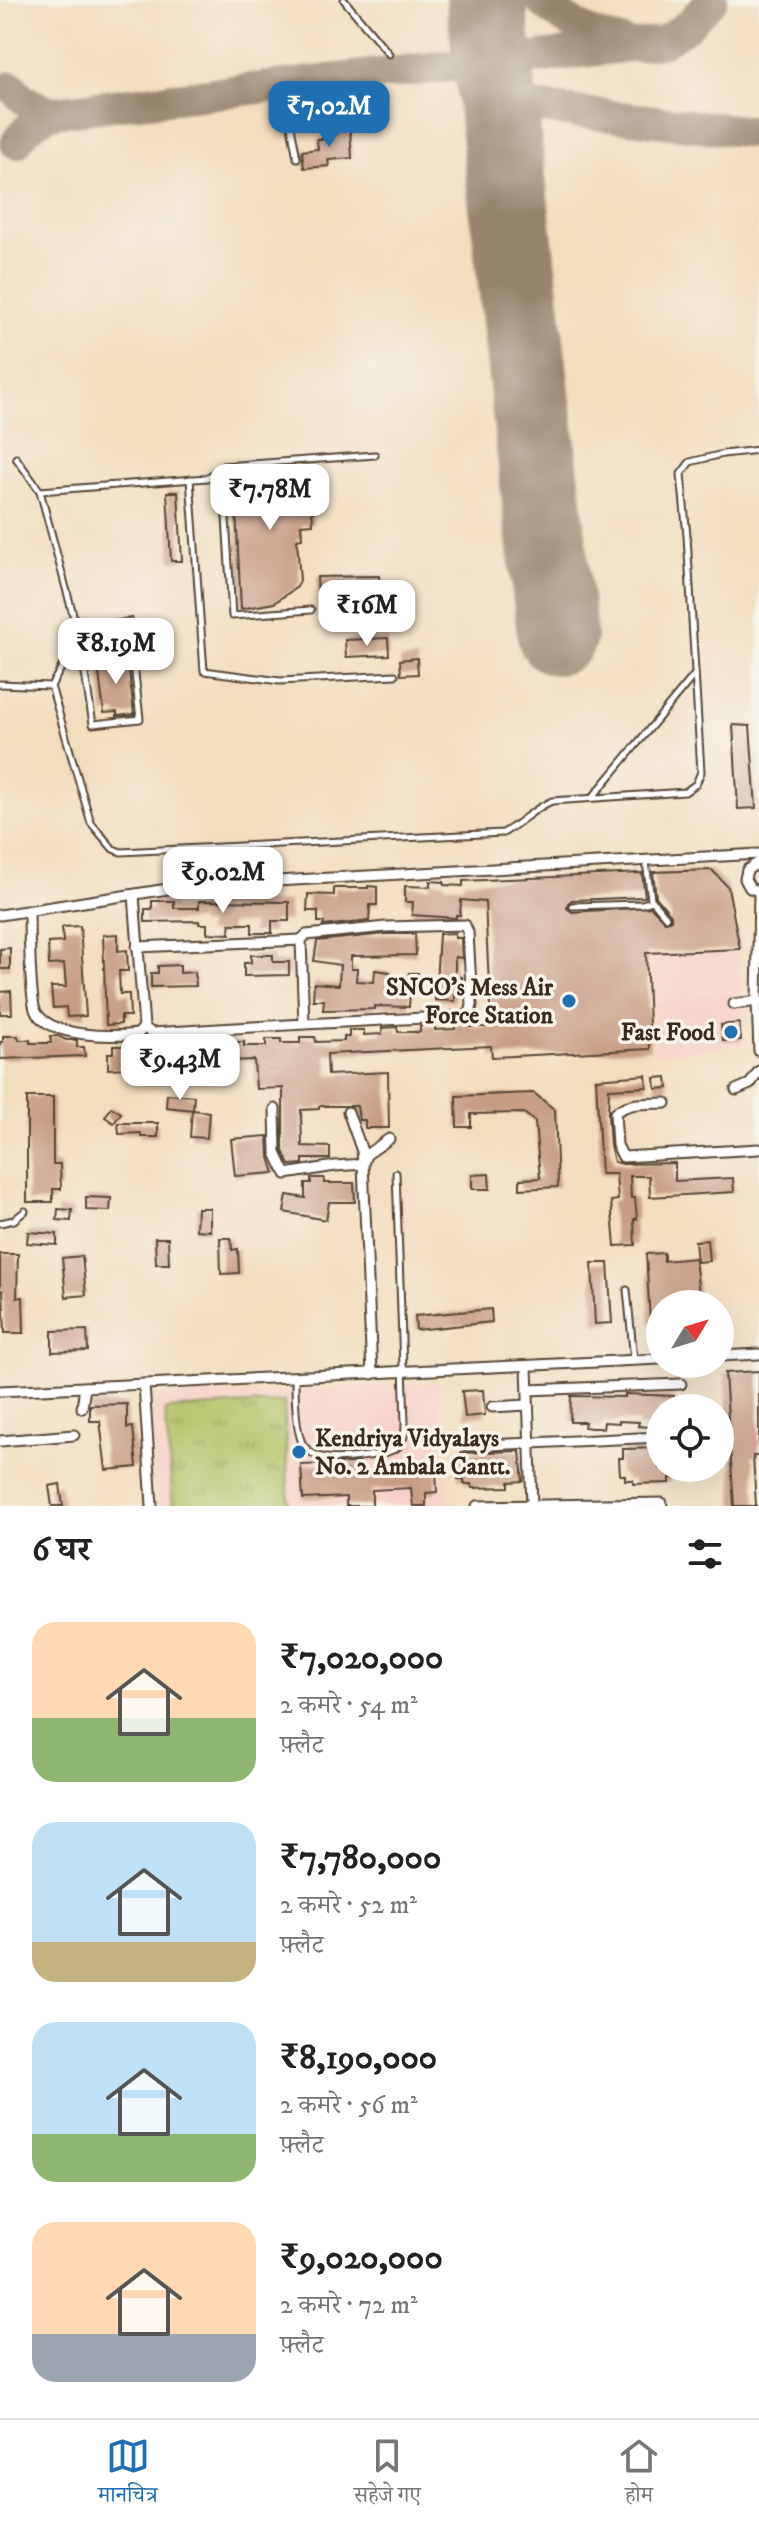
<!DOCTYPE html>
<html lang="hi">
<meta charset="utf-8">
<style>
body{margin:0;font-family:"IM FELL DW Pica","Noto Serif Devanagari",serif;background:#f2f2f2;color:#222;height:100vh;display:flex;flex-direction:column;font-size:30px;white-space:nowrap}
*{box-sizing:border-box;margin:0}
p{font-size:26px;color:#767676}
.icon{flex:none;width:44px;height:44px;fill:none;stroke:currentColor;stroke-width:2;stroke-linecap:round;stroke-linejoin:round}
.map{position:relative;height:1506px;overflow:hidden}
.side{display:flex;flex-direction:column;background:#fff;flex:1}
.side>*{flex:none}
.needle{width:52px;rotate:52deg}
.buttons{position:absolute;left:646px;top:1290px;display:grid;gap:16px}
.buttons a{display:grid;place-items:center;width:88px;height:88px;border-radius:50%;background:#fff;box-shadow:0 8px 32px #0002;font-size:40px}
.price{position:absolute;translate:-50% -68px;padding:0 18px;border-radius:16px;background:#fff;color:#222;font-size:26px;line-height:52px;filter:drop-shadow(0 2px 4px #0008)}
.price::after{content:'';position:absolute;left:50%;top:48px;width:24px;height:18px;margin-left:-12px;background:inherit;clip-path:polygon(0 0,100% 0,50% 100%)}
.price.active{background:#1f6fb2;color:#fff}
ul{padding:0;list-style:none}
li{display:flex;align-items:center;gap:24px;height:200px;padding:0 32px}
li span{display:grid;place-items:center;flex:none;width:224px;height:160px;border-radius:24px;color:#555}
li>.icon{margin-inline-start:auto}
span .icon{width:96px;height:96px;fill:#fffc;stroke-width:1}
li b{font-size:34px}
h2{display:flex;justify-content:space-between;align-items:center;height:96px;padding:0 32px;font-size:34px}
.tab-bar{display:flex;justify-content:space-around;align-items:center;height:112px;border-top:2px solid #e0e0e0;background:#fff;font-size:22px;color:#767676}
.tab-bar a{display:grid;justify-items:center;gap:4px}
.tab-bar .active{color:#1f6fb2}
.map>svg:first-child{display:block}
.built{fill:#f7d1c7}
.park{fill:url(#park-tufts);stroke:#767642;stroke-width:2}
.lines{fill:none;stroke-linecap:round;stroke-linejoin:round}
.taxiway{stroke:#97846e;stroke-width:32}
.runway{stroke:#97846e;stroke-width:80}
.building{fill:#c79c85}
.lane-casing{stroke:#574536;stroke-width:9}
.street-casing{stroke:#574536;stroke-width:13}
.lane{stroke:#fff;stroke-width:5}
.street{stroke:#fff;stroke-width:9}
.poi-dot{fill:#1f6fb2;stroke:#f7f3e8;stroke-width:3}
.labels{text-anchor:middle;stroke-width:7;stroke-linejoin:round;paint-order:stroke}
.poi-label{font-size:24px;font-weight:bold;fill:#3b2a1e;stroke:#f7f3e8;text-anchor:end}
</style>
<div class="map">
<svg width="759" height="1506" viewBox="0 0 759 1506">
<defs>
<pattern id="park-tufts" width="24" height="20" patternUnits="userSpaceOnUse" patternTransform="scale(2)"><rect width="24" height="20" fill="#b1c265"/><path d="M3 7l-1-3M5 7V3M7 7l1-3M15 17l-1-3M17 17v-4M19 17l1-3" fill="none" stroke="#919e53"/></pattern>
</defs>
<rect width="100%" height="100%" fill="#f7f3e8"/>
<filter id="ink" filterUnits="userSpaceOnUse"><feTurbulence type="fractalNoise" baseFrequency=".0125" numOctaves="2"/><feDisplacementMap in="SourceGraphic" scale="16" xChannelSelector="R" yChannelSelector="G"/><feConvolveMatrix kernelMatrix="1 2 1 2 8 2 1 2 1" color-interpolation-filters="sRGB"/></filter>
<filter id="wash" filterUnits="userSpaceOnUse"><feTurbulence type="fractalNoise" baseFrequency=".006" numOctaves="4" result="noise"/><feDisplacementMap in="SourceGraphic" scale="32" xChannelSelector="R" yChannelSelector="G"/><feGaussianBlur stdDeviation="1.8" result="paint"/><feColorMatrix in="noise" values="0 0 0 0 0 0 0 0 0 0 0 0 0 0 0 0 0 1.4 0 .05"/><feComposite in="paint" operator="in"/></filter>
<g filter="url(#wash)">
<rect width="100%" height="100%" fill="#f3ddbf"/>
<!-- built -->
<g class="built">
<polygon points="737,952 747,1046 655,1054 650,956"/>
<polygon points="438,1383 448,1506 159,1506 150,1398"/>
</g>
<!-- park -->
<polygon class="park" points="284,1402 289,1506 173,1506 165,1409"/>
<g class="lines">
<!-- taxiway -->
<g class="taxiway">
<path d="M540 0C562 20 593 38 622 42"/>
<polyline points="493,63 662,42 686,27 712,0"/>
<path d="M12 87C24 102 35 108 54 112L458 65 476 54 490 34"/>
<polyline points="498,103 759,133"/>
<path d="M16 143C27 127 36 119 54 112"/>
</g>
<!-- runway -->
<polyline class="runway" points="486,0 557,635"/>
</g>
<g id="blocks">
<!-- building -->
<g class="building">
<polygon points="350,129 352,158 328,160 329,166 304,168 302,151 318,149 317,139 323,139 323,131"/>
<polygon points="310,469 313,524 301,525 302,538 297,539 300,581 297,587 274,603 241,609 234,472"/>
<polygon points="167,492 178,492 182,561 171,561"/>
<polygon points="379,576 381,605 319,609 317,577"/>
<polygon points="132,618 134,630 114,633 112,621"/>
<polygon points="388,638 389,655 346,657 345,640"/>
<polygon points="127,655 134,714 117,716 117,712 104,713 98,665 110,663 109,657"/>
<polygon points="417,658 418,674 401,675 400,660"/>
<polygon points="733,725 750,726 756,808 738,809"/>
<polygon points="712,870 728,887 740,949 646,953 650,1049 492,1057 491,1046 327,1054 328,1075 388,1072 389,1128 365,1128 365,1120 359,1120 357,1106 319,1106 319,1109 301,1110 302,1146 330,1147 330,1159 303,1159 303,1164 290,1165 283,1151 283,1088 256,1089 254,1060 173,1063 173,1066 108,1069 108,1053 113,1053 113,1046 128,1046 128,1050 146,1050 146,1044 161,1044 161,1047 182,1047 181,1040 197,1039 197,1044 217,1044 217,1038 232,1037 232,1042 244,1042 244,1046 266,1046 266,1039 281,1039 281,1043 300,1043 300,1037 315,1037 316,1042 344,1041 344,1037 349,1037 349,1030 364,1030 364,1035 382,1034 382,1028 397,1027 398,1032 420,1032 420,1026 435,1025 435,1030 455,1029 455,1024 467,1023 470,1023 470,1027 491,1027 485,902 461,900 460,915 456,915 456,918 412,915 413,902 405,902 405,886 430,887 430,881 444,882 444,885 463,886 463,881 642,873 645,897 572,900 568,903 567,908 572,912 651,907 666,922 671,920 671,915 656,897 653,872"/>
<polygon points="368,886 377,887 377,905 370,905 369,921 323,926 324,922 318,922 318,911 307,911 308,894 334,895 334,888 368,888"/>
<polygon points="152,901 174,901 174,908 199,908 199,901 289,902 289,921 272,921 272,933 252,933 252,924 230,924 230,934 207,933 207,924 199,924 199,921 145,922 145,909 152,909"/>
<polygon points="80,926 86,1016 67,1017 66,1007 53,1008 51,987 66,987 64,964 49,965 48,943 63,942 62,927"/>
<polygon points="455,933 455,938 461,938 462,958 455,957 455,977 462,977 461,995 455,995 455,1001 435,1000 439,934"/>
<polygon points="118,934 118,951 127,950 128,971 119,971 120,994 129,994 130,1016 121,1016 121,1024 106,1025 103,935"/>
<polygon points="386,934 415,934 416,955 351,956 351,969 357,969 356,981 374,982 375,970 390,972 390,980 408,981 409,973 418,973 417,991 410,991 409,1007 375,1006 375,1009 323,1010 324,1000 313,1000 314,983 339,985 340,965 314,961 317,941"/>
<polygon points="10,948 10,969 0,969 0,949"/>
<polygon points="251,955 273,955 273,962 289,962 289,975 244,976 244,963 251,963"/>
<polygon points="180,965 180,973 195,972 196,986 151,987 151,973 158,973 158,966"/>
<polygon points="11,991 12,1014 0,1014 0,992"/>
<polygon points="739,1023 741,1040 723,1041 721,1025"/>
<polygon points="3,1036 18,1036 19,1040 30,1040 30,1043 51,1043 50,1036 58,1036 66,1040 77,1040 77,1047 84,1047 85,1056 0,1059 0,1042 3,1042"/>
<polygon points="646,1075 647,1087 609,1089 608,1113 610,1145 614,1162 623,1164 675,1163 675,1181 733,1178 734,1192 650,1197 649,1176 630,1176 631,1198 635,1198 637,1219 634,1219 635,1245 615,1246 611,1201 618,1200 616,1174 601,1174 596,1079"/>
<polygon points="667,1077 668,1088 656,1089 655,1078"/>
<polygon points="534,1093 555,1110 558,1187 520,1189 520,1179 540,1178 535,1122 524,1113 471,1114 471,1127 457,1127 456,1096"/>
<polygon points="167,1094 194,1096 193,1110 166,1107"/>
<polygon points="27,1097 53,1097 53,1164 60,1164 61,1189 53,1189 53,1202 27,1202"/>
<polygon points="111,1107 121,1113 114,1123 105,1117"/>
<polygon points="192,1110 209,1112 207,1138 190,1137"/>
<polygon points="118,1123 158,1123 158,1137 141,1137 141,1133 119,1134"/>
<polygon points="268,1136 269,1154 275,1173 235,1176 231,1139"/>
<polygon points="489,1174 490,1189 472,1189 472,1175"/>
<polygon points="311,1178 324,1178 324,1183 354,1183 355,1202 329,1202 326,1220 284,1212 287,1195 305,1198 305,1183 311,1183"/>
<polygon points="86,1197 111,1198 110,1211 86,1210"/>
<polygon points="197,1208 210,1208 210,1231 196,1230"/>
<polygon points="58,1209 72,1210 71,1221 57,1220"/>
<polygon points="28,1232 57,1234 57,1245 27,1243"/>
<polygon points="155,1238 168,1238 169,1264 156,1264"/>
<polygon points="220,1238 231,1238 232,1250 238,1249 239,1273 221,1274"/>
<polygon points="707,1240 709,1261 697,1262 695,1241"/>
<polygon points="664,1253 664,1261 695,1258 700,1304 660,1304 660,1322 650,1322 646,1254"/>
<polygon points="0,1254 18,1254 17,1298 23,1297 24,1333 5,1333 3,1291 0,1290"/>
<polygon points="82,1256 86,1295 66,1297 62,1258"/>
<polygon points="592,1263 608,1263 612,1323 595,1324"/>
<polygon points="491,1309 492,1322 416,1330 415,1316"/>
<polygon points="87,1330 88,1351 52,1352 52,1331"/>
<polygon points="759,1371 759,1456 753,1456 756,1506 734,1506 725,1373"/>
<polygon points="483,1390 485,1415 465,1417 462,1391"/>
<polygon points="625,1394 674,1396 673,1408 660,1408 658,1428 638,1426 639,1422 619,1421 619,1423 604,1422 603,1428 591,1428 584,1427 585,1422 570,1422 571,1396 625,1397"/>
<polygon points="127,1404 127,1428 133,1427 137,1467 106,1470 100,1421 90,1421 90,1405"/>
<polygon points="660,1448 660,1468 684,1468 684,1477 670,1478 670,1483 633,1484 633,1480 625,1480 625,1475 620,1475 619,1458 623,1458 623,1449"/>
<polygon points="520,1451 523,1481 509,1482 509,1487 472,1488 471,1484 464,1484 464,1479 458,1479 458,1462 461,1462 461,1453"/>
<polygon points="359,1463 360,1475 436,1471 437,1492 426,1493 426,1506 413,1506 411,1488 372,1490 372,1506 346,1506 346,1497 303,1499 301,1465"/>
<polygon points="60,1484 63,1506 52,1506 49,1486"/>
</g>
</g>
</g>
<g filter="url(#ink)">
<use href="#blocks" fill-opacity="0" stroke="#574536" stroke-width="2"/>
<g class="lines">
<!-- lane casing -->
<g class="lane-casing">
<g id="lane">
<polyline points="344,0 389,54"/>
<polyline points="287,105 297,158"/>
<polyline points="223,467 232,616 311,610"/>
<polyline points="190,479 204,671 280,681 395,675"/>
<polyline points="40,491 207,478 223,466 375,455"/>
<polyline points="0,684 51,686 79,637 132,646 140,719 93,724 79,637 40,491 16,458"/>
<path d="M51 686 91 823 113 849 121 852 503 833C521 823 534 808 552 801L685 792 696 784 701 772 687 536 681 474 690 462 723 454 759 450"/>
<polyline points="592,798 695,674"/>
<polyline points="646,862 651,899 666,917"/>
<polyline points="572,906 642,904 653,901"/>
<polyline points="0,1223 14,1220 25,1211"/>
<polyline points="627,1290 634,1360"/>
<path d="M295 1378C295 1394 295 1434 304 1446 310 1453 317 1457 326 1458 340 1460 390 1456 399 1446 405 1439 405 1431 405 1422L396 1173"/>
</g>
</g>
<!-- street casing -->
<g class="street-casing">
<g id="street">
<polyline points="759,862 747,870 745,879 750,888 759,891"/>
<polyline points="759,891 757,1001 759,1051"/>
<path d="M29 912C29 928 30 1002 36 1012 52 1038 111 1037 138 1034L144 1027 134 895"/>
<polyline points="0,915 187,886 759,854"/>
<polyline points="301,940 306,935 386,927 465,925 468,932 472,1005 470,1014 464,1016 304,1024"/>
<polyline points="137,947 301,940 304,1024 151,1033 144,1027"/>
<polyline points="734,1004 759,1001"/>
<polyline points="736,1090 750,1084 759,1071"/>
<path d="M666 1103C650 1104 628 1101 615 1113L617 1145 623 1157 759 1149"/>
<polyline points="275,1109 276,1153 286,1174 335,1166 363,1164 372,1374"/>
<polyline points="348,1112 362,1151 363,1164"/>
<polyline points="364,1161 366,1155 389,1139"/>
<polyline points="720,1356 759,1354"/>
<polyline points="527,1367 532,1506"/>
<polyline points="144,1384 152,1506"/>
<polyline points="528,1390 681,1384"/>
<polyline points="0,1391 660,1359"/>
<polyline points="492,1407 528,1405"/>
<polyline points="82,1408 85,1387"/>
<polyline points="0,1441 74,1435"/>
<polyline points="468,1446 660,1437"/>
<polyline points="477,1506 662,1503"/>
</g>
</g>
<!-- lane -->
<use href="#lane" class="lane"/>
<!-- street -->
<use href="#street" class="street"/>
</g>
</g>
<!-- markers -->
<g class="poi-dot">
<circle cx="569" cy="1001" r="8"/>
<circle cx="731" cy="1032" r="8"/>
<circle cx="299" cy="1452" r="8"/>
</g>
<g class="labels">
<!-- poi labels -->
<g class="poi-label">
<text x="553" y="995">SNCO's Mess Air<tspan x="553" dy="28">Force Station</tspan></text>
<text x="715" y="1040">Fast Food</text>
<text x="315" y="1446" text-anchor="start">Kendriya Vidyalays<tspan x="315" dy="28">No. 2 Ambala Cantt.</tspan></text>
</g>
</g>
</svg>
<div class="buttons">
<a><svg class="needle" viewBox="-14 -14 28 28"><path d="M0-13l5 13h-10z" fill="#e53935"/><path d="M0 13l5-13h-10z" fill="#767676"/></svg></a>
<a><svg class="icon" aria-label="locate" viewBox="0 0 24 24"><circle cx="12" cy="12" r="6"/><path d="M12 2v4M12 18v4M2 12h4M18 12h4"/></svg></a>
</div>
<b class="price active" style="left:329px;top:149px">₹7.02M</b>
<b class="price" style="left:270px;top:532px">₹7.78M</b>
<b class="price" style="left:367px;top:648px">₹16M</b>
<b class="price" style="left:116px;top:686px">₹8.19M</b>
<b class="price" style="left:223px;top:915px">₹9.02M</b>
<b class="price" style="left:180px;top:1102px">₹9.43M</b>
</div>
<section class="side">
<h2>6 घर<svg class="icon" aria-label="filters" viewBox="0 0 24 24"><path d="M4 7h16M4 17h16"/><circle cx="9" cy="7" r="2"/><circle cx="15" cy="17" r="2"/></svg></h2>
<ul>
<li><span style="background:linear-gradient(#ffd9b3 60%,#8fb573 0)"><svg class="icon" aria-label="home" viewBox="0 0 24 24"><path d="M3 11l9-7 9 7M6 9v11h12V9"/></svg></span><div><b>₹7,020,000</b><p>2 कमरे · 54 m²</p><p>फ़्लैट</p></div></li>
<li><span style="background:linear-gradient(#bfe0f5 75%,#c2b280 0)"><svg class="icon" aria-label="home" viewBox="0 0 24 24"><path d="M3 11l9-7 9 7M6 9v11h12V9"/></svg></span><div><b>₹7,780,000</b><p>2 कमरे · 52 m²</p><p>फ़्लैट</p></div></li>
<li><span style="background:linear-gradient(#bfe0f5 70%,#8fb573 0)"><svg class="icon" aria-label="home" viewBox="0 0 24 24"><path d="M3 11l9-7 9 7M6 9v11h12V9"/></svg></span><div><b>₹8,190,000</b><p>2 कमरे · 56 m²</p><p>फ़्लैट</p></div></li>
<li><span style="background:linear-gradient(#ffd9b3 70%,#9aa5b1 0)"><svg class="icon" aria-label="home" viewBox="0 0 24 24"><path d="M3 11l9-7 9 7M6 9v11h12V9"/></svg></span><div><b>₹9,020,000</b><p>2 कमरे · 72 m²</p><p>फ़्लैट</p></div></li>
</ul>
</section>
<nav class="tab-bar">
<a class="active"><svg class="icon" aria-label="map" viewBox="0 0 24 24"><path d="M3 6l6-2 6 2 6-2v14l-6 2-6-2-6 2zM9 4v14M15 6v14"/></svg>मानचित्र</a>
<a><svg class="icon" aria-label="saved" viewBox="0 0 24 24"><path d="M7 4h10v16l-5-4-5 4z"/></svg>सहेजे गए</a>
<a><svg class="icon" aria-label="home" viewBox="0 0 24 24"><path d="M3 11l9-7 9 7M6 9v11h12V9"/></svg>होम</a>
</nav>
